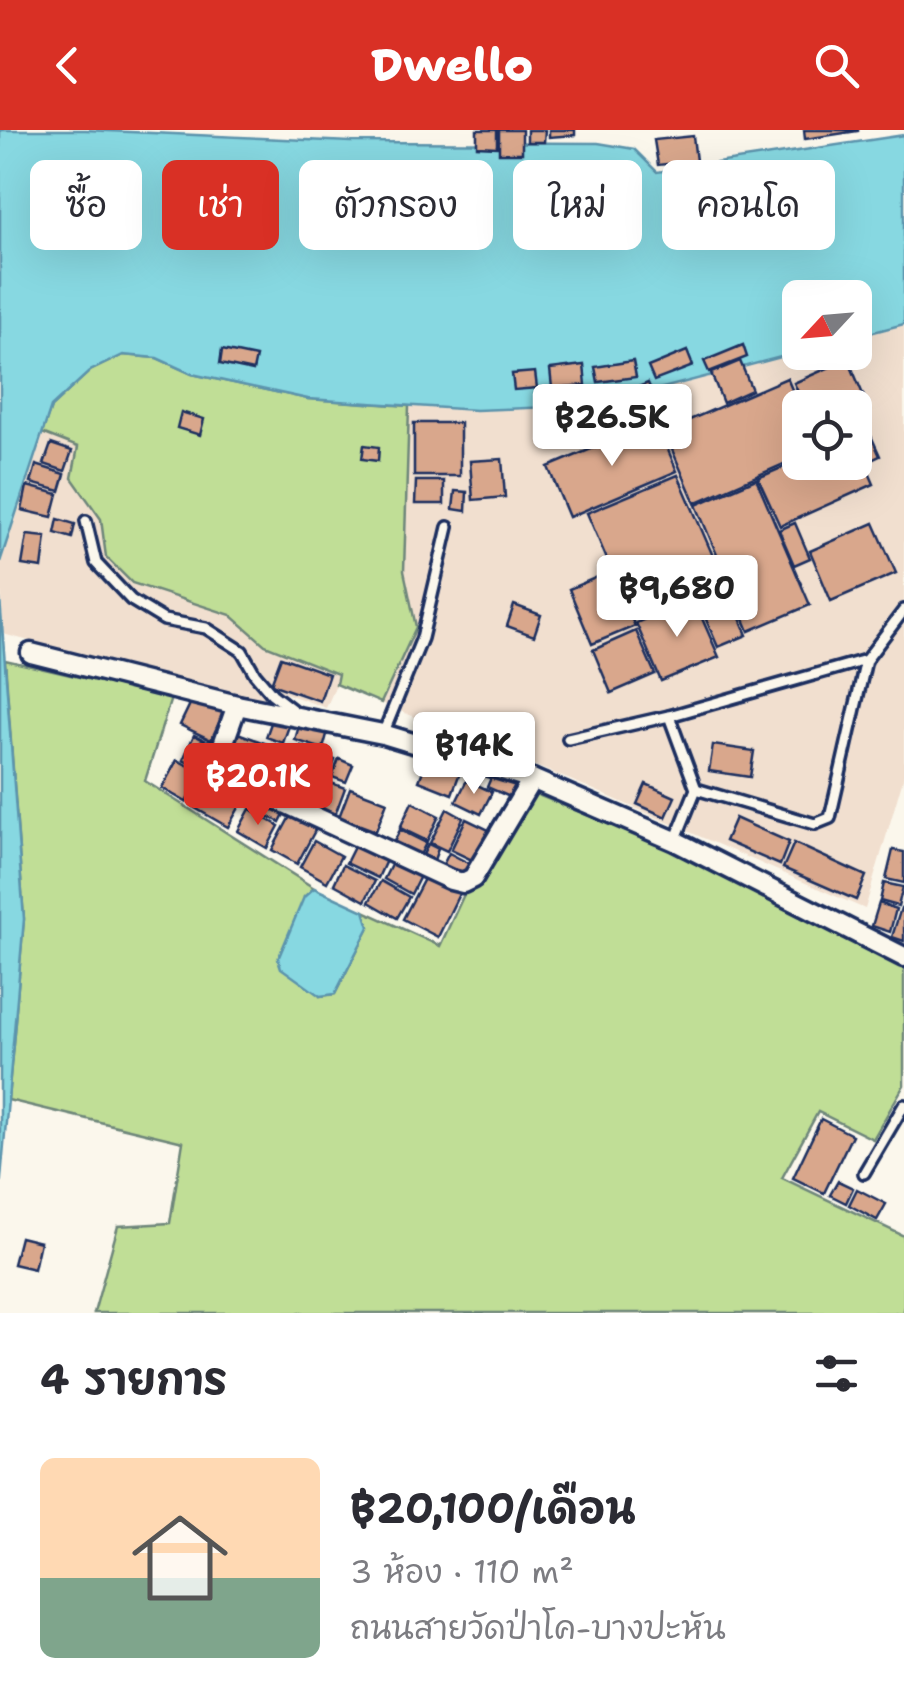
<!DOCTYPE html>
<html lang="th">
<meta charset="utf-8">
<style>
body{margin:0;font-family:"Shantell Sans","Playpen Sans Thai",sans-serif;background:#f2f2f3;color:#2b2b33;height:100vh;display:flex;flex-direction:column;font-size:38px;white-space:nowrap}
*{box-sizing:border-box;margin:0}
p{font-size:32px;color:#7c7c81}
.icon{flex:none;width:55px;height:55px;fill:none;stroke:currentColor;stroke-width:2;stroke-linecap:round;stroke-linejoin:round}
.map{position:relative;height:1183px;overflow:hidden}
.details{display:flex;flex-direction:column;background:#fff;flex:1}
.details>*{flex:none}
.hud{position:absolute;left:30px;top:30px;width:845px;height:90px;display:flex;gap:20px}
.needle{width:65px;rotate:244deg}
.controls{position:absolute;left:782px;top:150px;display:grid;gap:20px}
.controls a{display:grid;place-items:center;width:90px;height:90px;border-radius:15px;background:#fff;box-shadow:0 10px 40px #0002;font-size:50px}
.price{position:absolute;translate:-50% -85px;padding:0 22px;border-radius:10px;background:#fff;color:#222;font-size:32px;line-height:65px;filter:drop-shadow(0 2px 5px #0008)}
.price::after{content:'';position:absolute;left:50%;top:60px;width:30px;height:22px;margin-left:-15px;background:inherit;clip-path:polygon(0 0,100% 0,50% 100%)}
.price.current{background:#d93025;color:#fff}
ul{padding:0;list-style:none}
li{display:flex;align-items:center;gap:30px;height:250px;padding:0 40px}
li+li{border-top:2px solid #e1e1e2}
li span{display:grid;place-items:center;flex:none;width:280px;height:200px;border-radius:15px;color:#555}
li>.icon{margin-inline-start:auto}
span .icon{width:120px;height:120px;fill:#fffc;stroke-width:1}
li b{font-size:42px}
h2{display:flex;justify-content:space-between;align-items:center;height:120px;padding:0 40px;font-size:42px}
.chip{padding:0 35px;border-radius:15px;background:#fff;box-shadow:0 10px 40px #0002;font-size:35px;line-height:90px}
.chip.current{background:#d93025;color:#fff}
header{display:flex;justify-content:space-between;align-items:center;height:130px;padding:0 40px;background:#d93025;color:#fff;font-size:45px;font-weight:800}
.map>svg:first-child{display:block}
.built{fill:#f1dfcf;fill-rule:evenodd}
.green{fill:#c0de96;stroke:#6e867a;stroke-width:2.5}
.water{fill:#87d8e1;stroke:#5c94ad;stroke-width:2.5}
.building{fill:#d9a78c;stroke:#1b2f5e;stroke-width:2.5}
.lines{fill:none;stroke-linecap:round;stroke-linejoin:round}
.lane-casing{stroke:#1b2f5e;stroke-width:16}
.street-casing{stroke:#1b2f5e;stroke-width:25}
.lane{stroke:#fbf7ec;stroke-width:9}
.street{stroke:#fbf7ec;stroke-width:18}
</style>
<header><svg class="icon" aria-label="back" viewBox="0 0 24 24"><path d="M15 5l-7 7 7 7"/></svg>Dwello<svg class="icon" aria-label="search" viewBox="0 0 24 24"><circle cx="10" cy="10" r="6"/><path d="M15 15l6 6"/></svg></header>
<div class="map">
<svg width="904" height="1183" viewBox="0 0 904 1183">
<rect width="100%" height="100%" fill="#fbf7ec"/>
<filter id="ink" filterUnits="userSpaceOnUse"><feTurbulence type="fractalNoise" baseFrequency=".01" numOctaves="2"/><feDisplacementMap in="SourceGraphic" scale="20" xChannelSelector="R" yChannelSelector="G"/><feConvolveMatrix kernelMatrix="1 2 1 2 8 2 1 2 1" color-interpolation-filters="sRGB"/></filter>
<g filter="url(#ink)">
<!-- built -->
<path class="built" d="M904 194V645L865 779 585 656 336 555 326 578 274 559 268 574 3 504 0 432 51 277 308 269 476 280 598 275 800 222H855V207ZM800 278H855V332H800Z"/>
<!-- green -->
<g class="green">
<polygon points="123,225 157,228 192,244 308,269 409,276 404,441 416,497 381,573 336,554 338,544 265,515 231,485 132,453 106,427 101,389 72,348 78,317 42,303 51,277 90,241"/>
<polygon points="5,530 171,568 145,651 314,758 304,767 320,866 335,864 369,797 364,781 440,816 466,760 533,663 673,720 904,837 904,955 873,1009 818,982 782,1048 904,1106 904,1183 94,1183 118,1096 170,1093 183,1012 8,970 24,789"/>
</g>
<!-- water -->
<g class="water">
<polygon points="0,0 85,0 351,12 598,13 634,19 657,42 904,5 904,194 855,207 855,168 800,168 800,222 598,275 476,280 308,269 192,244 157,228 123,225 90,241 51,277 0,432"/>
<polygon points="0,468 24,789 0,1060"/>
<polygon points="314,758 364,781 369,797 335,864 320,866 281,838 278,829 304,767"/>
</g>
<!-- building -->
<g class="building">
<polygon points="477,0 497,0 497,17 477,16"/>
<rect x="499" y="0" width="23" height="23"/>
<polygon points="527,0 545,0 544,12 527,12"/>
<polygon points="549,0 575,0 575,5 549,7"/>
<polygon points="804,0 858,0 858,1 805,9"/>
<polygon points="693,6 696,31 658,35 654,10"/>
<polygon points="743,215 747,227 709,242 704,231"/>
<polygon points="222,220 256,227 253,241 220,234"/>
<polygon points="687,221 693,236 654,251 648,237"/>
<polygon points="848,229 870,281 855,287 855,278 805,278 794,253"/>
<polygon points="633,231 636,247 598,252 595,237"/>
<polygon points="740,231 752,260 723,273 711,243"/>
<polygon points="584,235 586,255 552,258 550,239"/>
<polygon points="535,242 537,258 514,260 512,244"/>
<polygon points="787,248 800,278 800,327 695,373 664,301"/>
<polygon points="648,253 662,286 619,304 606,271"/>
<polygon points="181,282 204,289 200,305 177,298"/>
<polygon points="863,288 880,326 865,333 874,354 780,396 758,348 800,330 800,332 855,332 855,291"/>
<polygon points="656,292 677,341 569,387 548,337"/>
<rect x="414" y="293" width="46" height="53"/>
<polygon points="51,314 72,321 65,341 44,334"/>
<polygon points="364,315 379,317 378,331 362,329"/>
<polygon points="502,329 505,367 473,370 470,331"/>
<polygon points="36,335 65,344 60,361 31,353"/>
<polygon points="678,345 713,426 681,440 692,465 632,490 635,496 592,514 569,459 612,441 587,383"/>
<polygon points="756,349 810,475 749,501 696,375"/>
<polygon points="416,351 444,351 444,374 415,374"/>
<polygon points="27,356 58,364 52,387 22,380"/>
<polygon points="455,361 467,362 466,381 453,379"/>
<polygon points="58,389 75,394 72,408 55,403"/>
<polygon points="795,393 810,428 794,435 779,400"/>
<polygon points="874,393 896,443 831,471 810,421"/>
<polygon points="27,405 46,407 42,438 22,435"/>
<polygon points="716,430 747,505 718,517 686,443"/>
<polygon points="693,468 719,527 661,551 636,493"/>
<polygon points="514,475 541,485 534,506 507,496"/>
<polygon points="636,501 655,544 611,563 593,520"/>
<polygon points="281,527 329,544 320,571 271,554"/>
<polygon points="193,568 224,582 211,610 180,595"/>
<polygon points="272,590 289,596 283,613 266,607"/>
<polygon points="300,592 328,601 323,619 295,610"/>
<polygon points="235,602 278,618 268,644 225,627"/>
<polygon points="194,605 217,616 205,640 183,630"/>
<polygon points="713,615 754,621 750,647 709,641"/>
<polygon points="301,616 335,630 319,673 284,659"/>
<polygon points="428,627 461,640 452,664 419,651"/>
<polygon points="339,629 353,635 346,652 332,647"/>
<polygon points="177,630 202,643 186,672 162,658"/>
<polygon points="493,643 516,653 510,667 487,657"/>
<polygon points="212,647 245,667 228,697 195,678"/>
<polygon points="467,650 492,662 481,684 456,672"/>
<polygon points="331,653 345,658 335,685 322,680"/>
<polygon points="646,654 675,667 666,687 637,674"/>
<polygon points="350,658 387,672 376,701 339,687"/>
<polygon points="259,664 287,678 280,692 252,678"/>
<polygon points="412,672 439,686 427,711 400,698"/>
<polygon points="250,679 279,696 267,718 238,701"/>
<polygon points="447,679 463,688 447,721 430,713"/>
<polygon points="293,681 318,695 297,734 272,720"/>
<polygon points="735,688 789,712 780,735 725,711"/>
<polygon points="466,689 489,700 474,731 451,720"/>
<polygon points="400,700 426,713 420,725 394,712"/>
<polygon points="314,711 341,726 327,752 300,737"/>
<polygon points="356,713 387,728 378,748 346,733"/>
<polygon points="794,713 866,746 856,770 783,738"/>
<polygon points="428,714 438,719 434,730 423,725"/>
<polygon points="893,720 904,722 904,753 886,749"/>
<polygon points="449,723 470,734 464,745 443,735"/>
<polygon points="395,727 422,742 411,764 384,749"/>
<polygon points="343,735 375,751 365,771 334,754"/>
<polygon points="426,745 460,762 438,807 403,789"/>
<polygon points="381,751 409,767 397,788 369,772"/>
<polygon points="884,753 903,757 898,776 880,771"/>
<polygon points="879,773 896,779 890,802 872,796"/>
<polygon points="901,778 904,779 904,811 892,807"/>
<polygon points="821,989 852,1005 824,1063 793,1048"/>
<polygon points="838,1051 853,1058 846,1073 830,1065"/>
<polygon points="857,1059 886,1074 877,1090 849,1075"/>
<polygon points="20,1107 40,1112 34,1139 13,1134"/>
</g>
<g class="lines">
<!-- lane casing -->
<g class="lane-casing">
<g id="lane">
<polyline points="86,391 96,433 131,470 164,490 206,498 242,521 255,544 272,564 294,581"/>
<polyline points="669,586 696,659 675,711"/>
<polyline points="383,604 422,508 448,397"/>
<polyline points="568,609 669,586 866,530 904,480"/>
<polyline points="696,659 815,694 830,688 866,530"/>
<polyline points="198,664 214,640"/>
<polyline points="864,1043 904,975"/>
</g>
</g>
<!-- street casing -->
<g class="street-casing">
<g id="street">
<polyline points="31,523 237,575 383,604 532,649 675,711 904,827"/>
<polyline points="237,575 214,640 451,750 463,753 473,748 532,649"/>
</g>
</g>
<!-- lane -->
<use href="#lane" class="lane"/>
<!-- street -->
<use href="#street" class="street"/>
</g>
</g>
</svg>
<div class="controls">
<a><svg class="needle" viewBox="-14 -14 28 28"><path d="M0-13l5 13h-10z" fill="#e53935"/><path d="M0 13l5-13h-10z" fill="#7c7c81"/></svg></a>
<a><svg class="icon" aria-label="locate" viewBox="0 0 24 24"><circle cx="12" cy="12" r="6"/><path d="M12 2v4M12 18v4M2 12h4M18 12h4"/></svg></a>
</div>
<b class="price" style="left:612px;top:339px">฿26.5K</b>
<b class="price" style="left:677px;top:510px">฿9,680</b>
<b class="price" style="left:474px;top:667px">฿14K</b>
<b class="price current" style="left:258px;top:698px">฿20.1K</b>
<div class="hud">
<a class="chip">ซื้อ</a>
<a class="chip current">เช่า</a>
<a class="chip">ตัวกรอง</a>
<a class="chip">ใหม่</a>
<a class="chip">คอนโด</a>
</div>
</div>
<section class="details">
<h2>4 รายการ<svg class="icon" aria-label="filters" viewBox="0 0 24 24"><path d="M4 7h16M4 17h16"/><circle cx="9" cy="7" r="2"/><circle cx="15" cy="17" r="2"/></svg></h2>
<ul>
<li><span style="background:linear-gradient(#ffd9b3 60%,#7fa58c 0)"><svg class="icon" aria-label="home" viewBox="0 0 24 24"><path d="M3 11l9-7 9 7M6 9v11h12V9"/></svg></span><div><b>฿20,100/เดือน</b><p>3 ห้อง · 110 m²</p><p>ถนนสายวัดป่าโค-บางปะหัน</p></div></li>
</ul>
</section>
